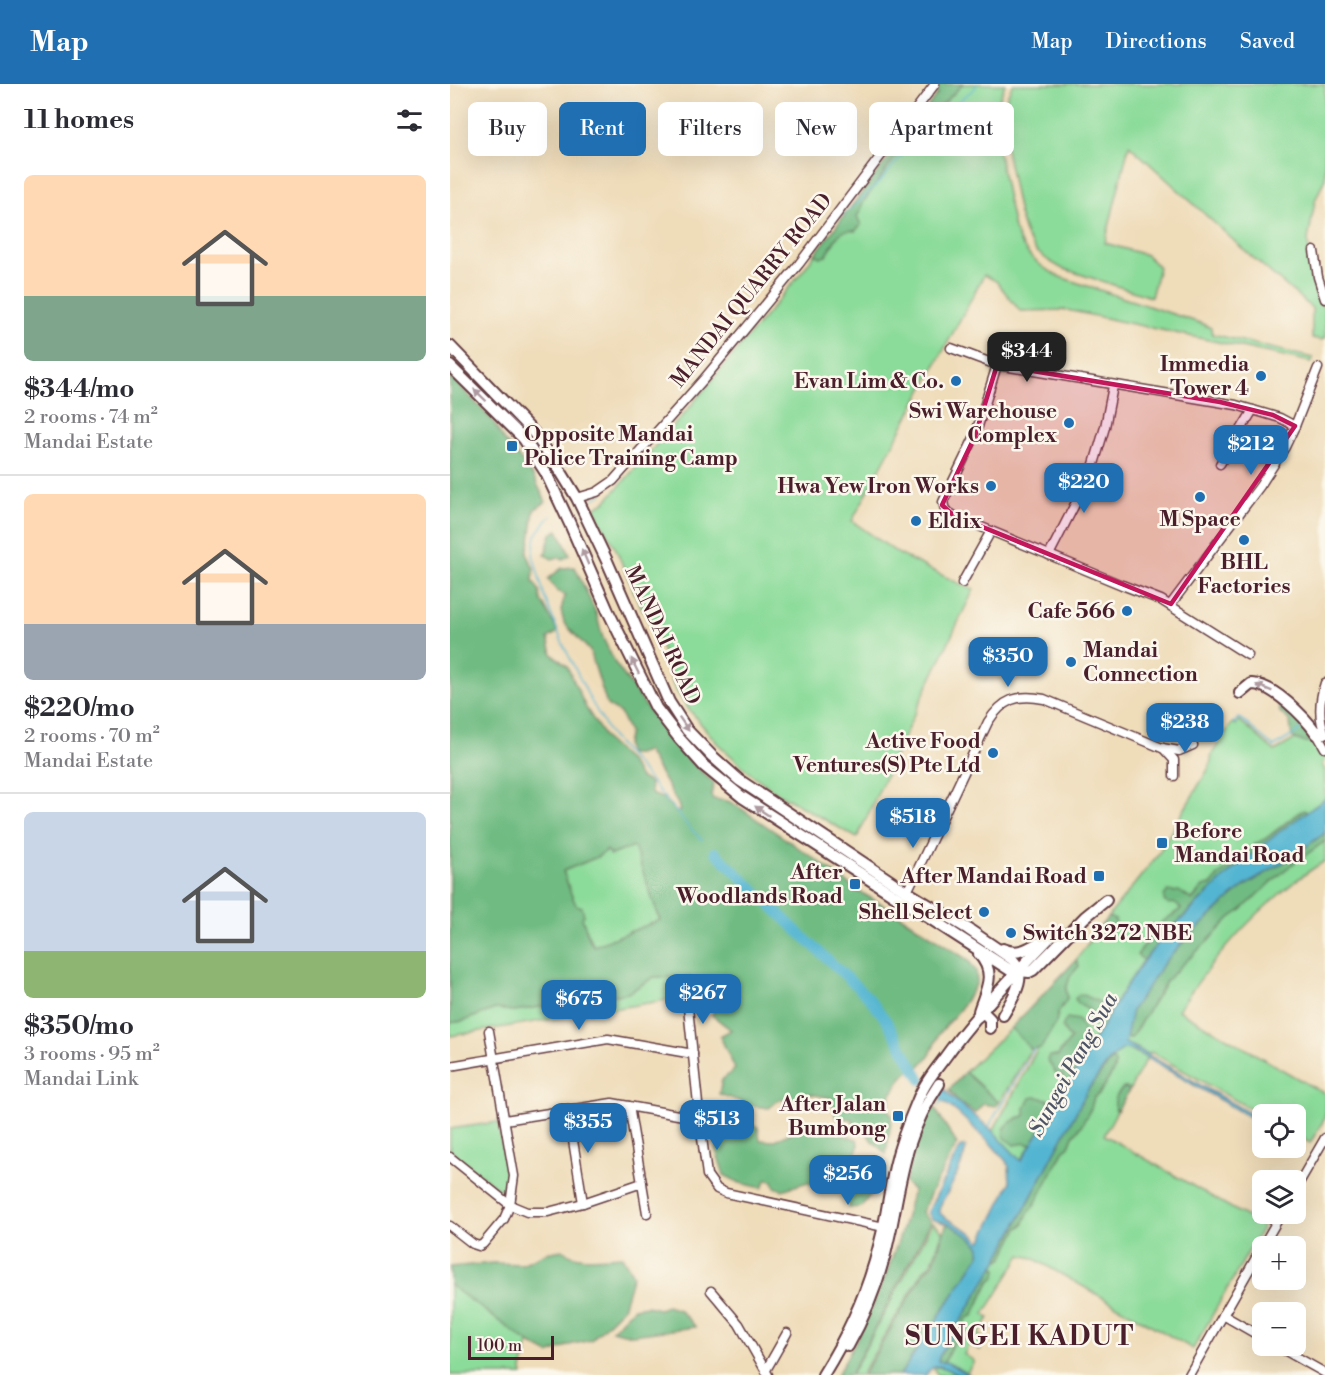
<!DOCTYPE html>
<meta charset="utf-8">
<style>
body{margin:0;font-family:"Libre Bodoni",serif;background:#f7f7f7;color:#2b2b33;height:100vh;display:flex;flex-direction:column;font-size:22px;white-space:nowrap}
*{box-sizing:border-box;margin:0}
p{font-size:20px;color:#7c7c81}
.icon{flex:none;width:33px;height:33px;fill:none;stroke:currentColor;stroke-width:2;stroke-linecap:round;stroke-linejoin:round}
.map{position:relative;flex:1;overflow:hidden}
.panel{display:flex;flex-direction:column;background:#fff;width:450px}
.panel>*{flex:none}
.guide{position:absolute;left:18px;top:18px;width:570px;height:54px;display:flex;gap:12px}
.controls{position:absolute;left:802px;top:1020px;display:grid;gap:12px}
.controls a{display:grid;place-items:center;width:54px;height:54px;border-radius:9px;background:#fff;box-shadow:0 6px 24px #0002;font-size:30px}
.scale{position:absolute;left:18px;bottom:15px;width:86px;box-sizing:border-box;padding-left:6px;border:3px solid #4a1f2b;border-top:0;font-size:16px;line-height:21px;white-space:nowrap;color:#4a1f2b;-webkit-text-stroke:4px #fbf7ec;paint-order:stroke}
.price{position:absolute;translate:-50% -51px;padding:0 14px;border-radius:12px;background:#1f6fb2;color:#fff;font-size:20px;line-height:39px;filter:drop-shadow(0 2px 3px #0008)}
.price::after{content:'';position:absolute;left:50%;top:36px;width:18px;height:14px;margin-left:-9px;background:inherit;clip-path:polygon(0 0,100% 0,50% 100%)}
.price.active{background:#222;color:#fff}
ul{padding:0;list-style:none}
li{display:grid;align-content:center;gap:12px;height:318px;padding:0 24px}
li+li{border-top:2px solid #e1e1e2}
li span{display:grid;place-items:center;height:186px;border-radius:9px;color:#555}
li>.icon{margin-inline-start:auto}
span .icon{width:108px;height:108px;fill:#fffc;stroke-width:1}
li b{font-size:26px}
h2{display:flex;justify-content:space-between;align-items:center;height:72px;padding:0 24px;font-size:26px}
.chip{padding:0 21px;border-radius:9px;background:#fff;box-shadow:0 6px 24px #0002;font-size:21px;line-height:54px}
.chip.active{background:#1f6fb2;color:#fff}
header{display:flex;align-items:center;gap:36px;box-sizing:border-box;height:84px;padding:0 30px;background:#1f6fb2;color:#fff}
header strong{font-size:28px}
nav{display:flex;gap:33px;margin-inline-start:auto;font-size:21px}
main{display:flex;flex:1;min-height:0}
.map>svg:first-child{display:block}
.green{fill:#8bdb9a;stroke:#6a7d62;stroke-width:1.5}
.forest{fill:#70bb82;stroke:#5d6d56;stroke-width:1.5;fill-rule:evenodd}
.water{fill:#52b5d1;stroke:#4e6a7e;stroke-width:1.5}
.lines{fill:none;stroke-linecap:round;stroke-linejoin:round}
.stream{stroke:#52b5d1;stroke-width:1.5}
.river{stroke:#52b5d1;stroke-width:10}
.minor-casing{stroke:#633b40;stroke-width:11}
.major-casing{stroke:#633b40;stroke-width:14}
.minor{stroke:#fff;stroke-width:8}
.major{stroke:#fff;stroke-width:10}
.oneway{fill:#ae9aa0}
.marked{fill:#c2185b;fill-opacity:0.2;stroke:#c2185b;stroke-width:4.5;stroke-linejoin:round}
.poi-dot{fill:#1f6fb2;stroke:#fbf7ec;stroke-width:2}
.labels{text-anchor:middle;stroke-width:5;stroke-linejoin:round;paint-order:stroke}
.street-label{font-size:21px;fill:#4a1f2b;stroke:#fbf7ec}
.poi-label{font-size:21px;font-weight:bold;fill:#4a1f2b;stroke:#fbf7ec;text-anchor:end}
.water-label{font-size:22px;font-style:italic;fill:#4d5465;stroke:#fbf7ec}
.district-label{font-size:27px;font-weight:bold;letter-spacing:1.5px;fill:#4a1f2b;stroke:#fbf7ec}
</style>
<header>
<strong>Map</strong>
<nav><a>Map</a><a>Directions</a><a>Saved</a></nav>
</header>
<main>
<section class="panel">
<h2>11 homes<svg class="icon" aria-label="filters" viewBox="0 0 24 24"><path d="M4 7h16M4 17h16"/><circle cx="9" cy="7" r="2"/><circle cx="15" cy="17" r="2"/></svg></h2>
<ul>
<li><span style="background:linear-gradient(#ffd9b3 65%,#7fa58c 0)"><svg class="icon" aria-label="home" viewBox="0 0 24 24"><path d="M3 11l9-7 9 7M6 9v11h12V9"/></svg></span><div><b>$344/mo</b><p>2 rooms · 74 m²</p><p>Mandai Estate</p></div></li>
<li><span style="background:linear-gradient(#ffd9b3 70%,#9aa5b1 0)"><svg class="icon" aria-label="home" viewBox="0 0 24 24"><path d="M3 11l9-7 9 7M6 9v11h12V9"/></svg></span><div><b>$220/mo</b><p>2 rooms · 70 m²</p><p>Mandai Estate</p></div></li>
<li><span style="background:linear-gradient(#c9d6e8 75%,#8fb573 0)"><svg class="icon" aria-label="home" viewBox="0 0 24 24"><path d="M3 11l9-7 9 7M6 9v11h12V9"/></svg></span><div><b>$350/mo</b><p>3 rooms · 95 m²</p><p>Mandai Link</p></div></li>
</ul>
</section>
<div class="map">
<svg width="875" height="1291" viewBox="0 0 875 1291">
<rect width="100%" height="100%" fill="#fbf7ec"/>
<filter id="ink" filterUnits="userSpaceOnUse"><feTurbulence type="fractalNoise" baseFrequency=".0167" numOctaves="2"/><feDisplacementMap in="SourceGraphic" scale="12" xChannelSelector="R" yChannelSelector="G"/><feConvolveMatrix kernelMatrix="1 2 1 2 8 2 1 2 1" color-interpolation-filters="sRGB"/></filter>
<filter id="wash" filterUnits="userSpaceOnUse"><feTurbulence type="fractalNoise" baseFrequency=".008" numOctaves="4" result="noise"/><feDisplacementMap in="SourceGraphic" scale="24" xChannelSelector="R" yChannelSelector="G"/><feGaussianBlur stdDeviation="1.35" result="paint"/><feColorMatrix in="noise" values="0 0 0 0 0 0 0 0 0 0 0 0 0 0 0 0 0 1.4 0 .05"/><feComposite in="paint" operator="in"/></filter>
<g filter="url(#wash)">
<rect width="100%" height="100%" fill="#efdcb9"/>
<!-- green -->
<g class="green">
<polygon points="513,0 555,0 545,27 544,46 564,145 570,158 580,172 594,184 610,193 753,240 761,244 762,250 863,274 862,278 617,226 570,227 546,197 534,191 402,437 449,470 516,503 524,505 470,618 407,754 331,711 301,690 267,659 237,623 224,603 208,553 188,517 165,463 153,442 144,424 155,418 234,330 351,189 365,170 371,173 376,172 390,148 397,145 411,126 411,120 451,65 465,48"/>
<path d="M563 0H875V94L865 117 858 156 861 193 866 211 875 227V254L871 256 862 254V224L794 166 679 61 655 159 696 171 709 183 701 213 611 184 599 177 586 167 577 154 569 130 552 45C551 28 555 14 563 0Z"/>
<path d="M789 636 825 667 845 655 853 658H861L863 656 875 675 872 681 875 686V715L857 729 854 726 848 729 815 755 805 760 785 780 770 790 761 801 753 803 741 816 735 810 722 819 728 820 731 825 712 838 688 870 694 876 673 907 639 963 636 950 621 954C619 960 616 961 612 965 608 970 606 977 603 983L606 989 613 991 611 1011 604 1024 597 1015 575 1032 566 1034 564 1061 575 1059 581 1061 570 1077 543 1047 588 964 593 960 606 938 607 929 617 915 616 905 620 892 629 882 626 876 646 848 650 853 665 836 658 833 707 772 760 682 762 670 781 640 783 639 786 641Z"/>
<path d="M875 757V777C862 785 849 794 837 804 793 839 760 880 728 926L875 1010V1034L860 1059 846 1051V1030H813V1032L701 968 699 971 683 962 674 960 676 954H681L717 895 730 883 759 856 780 834 790 827 836 785Z"/>
<polygon points="184,762 210,836 144,862 131,834 132,823 126,821 121,810 113,787 147,773 158,766 160,771"/>
<polygon points="204,893 239,893 245,897 249,903 246,911 0,952 0,939 13,937 45,925 64,927 178,909"/>
<polygon points="561,944 581,965 549,1019 515,988"/>
<polygon points="673,964 679,965 697,974 680,1005 674,1004 665,1025 667,1027 654,1051 813,1142 743,1265 583,1174 571,1171 534,1230 539,1234 528,1251 536,1256 530,1266 519,1260 514,1270 524,1277 517,1289 498,1279 493,1278 496,1275 501,1262 506,1257 515,1242 515,1237 517,1234 523,1232 539,1198 543,1195 547,1185 544,1182 548,1176 553,1174 568,1144 573,1141 577,1131 609,1076 613,1067 619,1062 623,1052 631,1042 641,1024 644,1013 649,1010 663,988 665,981 665,978 662,975"/>
<polygon points="48,1038 56,1087 57,1109 55,1110 0,1066 0,1045"/>
<polygon points="483,1139 493,1148 481,1180 474,1186 411,1291 401,1291"/>
<polygon points="0,1201 79,1259 72,1286 73,1291 0,1291"/>
<polygon points="485,1283 497,1284 510,1291 488,1291 483,1284"/>
</g>
<!-- forest -->
<g class="forest">
<path d="M478 0H513L465 48 451 65 412 120 411 126 407 132 411 141 405 147C387 143 384 159 376 172L371 173 365 170 488 9Z"/>
<path d="M0 295 4 296 43 337 53 355 75 381 83 392 96 418 84 426 80 457 77 469 84 485 83 497 89 506 91 516 108 548 98 554 102 570 117 582 136 624 157 657 179 677 190 694 200 699 201 710 215 715 226 728 230 727 228 720 197 667 187 670H178L176 661 179 648 170 629 157 621 140 567 114 539 111 526 115 511 107 507 98 495 112 484 125 483 146 529 153 554 165 579 208 639 240 677 264 699 261 711 263 715 278 717 287 722 368 777 410 808 437 823 518 876 526 887 527 899 510 925 489 950 480 971 468 984 459 987 453 992 441 1010 437 1025 442 1031 436 1070 420 1054 414 1044 404 1041 402 1035 386 1034 381 1014 355 1009 351 1018 330 1015 319 1024 304 1022 269 1010 272 996 285 985 270 952 281 946 262 931 265 924 261 918 254 920 246 911 248 903 245 897 239 893 227 894 209 893H204L178 909 64 927 45 925 13 937 0 939ZM184 763 210 836 144 862 141 859 132 834 134 831 132 823 126 821 121 810 113 787 147 773 157 766 160 771Z"/>
<polygon points="108,446 120,471 113,475 109,473 102,475 95,471 101,450"/>
<polygon points="830,616 867,653 861,658 853,658 842,653 841,647 840,637 830,628 828,617"/>
<path d="M854 726 857 729C797 772 741 819 694 876L687 871 712 838 731 825C727 820 724 818 718 820L714 817V812L718 807 724 808 729 807 742 816 753 803 761 801 770 790 785 780 805 760 815 755Z"/>
<polygon points="875,749 875,757 836,785 790,827 780,834 759,856 730,883 717,896 681,954 676,954 681,926 714,879 734,857 780,814 793,803 837,776"/>
<polygon points="658,833 665,836 666,841 658,851 650,853 646,848"/>
<polygon points="626,876 629,882 620,892 616,905 617,915 608,929 606,938 591,964 581,965 561,944"/>
<polygon points="628,911 634,911 651,919 655,928 653,935 647,938 640,933 639,926 630,921 625,915"/>
<path d="M617 934 628 936 636 950 639 963 611 1011 613 991 606 989 597 976 599 972H608C612 965 618 961 621 954L617 951 612 943Z"/>
<polygon points="662,975 665,978 665,981 663,988 649,1010 644,1013 641,1024 631,1042 623,1052 619,1062 613,1067 586,1118 577,1131 573,1141 568,1144 553,1174 548,1176 639,1004"/>
<polygon points="515,988 549,1019 546,1022 533,1020 525,1029 509,1018 499,1006"/>
<path d="M674 1004 680 1005 667 1027C662 1019 666 1009 674 1004Z"/>
<path d="M587 1013 597 1015 604 1024 581 1061 575 1059 564 1061C562 1059 558 1057 556 1055 547 1043 566 1034 575 1032V1024L580 1014Z"/>
<path d="M484 1023 507 1060 481 1108 472 1128 481 1138 400 1291H387C421 1233 447 1171 463 1106L455 1099C462 1073 466 1043 484 1023Z"/>
<polygon points="280,1038 294,1038 308,1043 310,1056 323,1057 350,1045 372,1045 407,1055 409,1061 406,1068 407,1089 412,1090 417,1077 424,1079 424,1084 419,1089 420,1094 428,1098 426,1103 411,1123 399,1124 396,1112 398,1104 393,1100 385,1108 377,1103 371,1108 358,1098 332,1106 325,1103 323,1097 316,1096 312,1104 290,1099 274,1091 267,1069 267,1046"/>
<polygon points="497,1139 511,1147 523,1155 530,1163 529,1172 450,1291 413,1291 475,1187 483,1180"/>
<path d="M112 1166C128 1178 153 1173 172 1172L183 1191 173 1224 141 1256 119 1261 99 1270 79 1259 0 1201V1183L43 1179 72 1180 96 1169Z"/>
<polygon points="544,1182 547,1185 546,1192 539,1198 522,1232 517,1234 515,1237 515,1241 506,1257 501,1262 496,1275 493,1278 488,1277 489,1273"/>
<polygon points="197,1222 209,1225 217,1222 229,1226 246,1243 182,1251 162,1246 184,1224"/>
</g>
<!-- water -->
<path class="water" d="M875 715V749L837 776 793 803 780 814 734 857 714 879 682 926 675 959 686 964 813 1037V1041L685 967 679 965H673L659 977 639 1004 546 1179 489 1273 488 1277 498 1279 520 1291C519 1291 511 1291 510 1291 498 1288 487 1273 476 1291H450L529 1172 530 1163 523 1155 501 1141 482 1135 478 1128 508 1067 512 1063 515 1062 516 1064C513 1079 506 1093 499 1106 495 1114 489 1119 489 1128L494 1133 521 1148 531 1158 560 1099 559 1083 556 1077 542 1061 508 1029 486 1012 493 1004 506 1017 541 1045 571 1077 604 1024 673 907 694 876 714 852 778 790 829 748Z"/>
<g class="lines">
<!-- stream -->
<g class="stream">
<polyline points="390,132 408,119 434,93 467,53 494,29 525,4 527,0"/>
<polyline points="144,415 153,409"/>
<polyline points="102,432 99,434 86,451 83,471 95,514 112,558 140,615 161,652 194,689 238,742 252,756"/>
<polyline points="783,638 785,639 788,634 790,634 824,663 851,646"/>
<polyline points="488,1022 493,1016"/>
<polyline points="539,1042 584,965"/>
</g>
<!-- river -->
<polyline class="river" points="265,768 344,844 419,914 436,936 471,996"/>
</g>
</g>
<g filter="url(#ink)">
<g class="lines">
<!-- minor casing -->
<g class="minor-casing">
<g id="minor">
<polyline points="864,167 868,193 875,215"/>
<polyline points="501,264 547,281 786,321 830,334 845,342"/>
<polyline points="547,281 525,352 493,418 495,426 503,431 541,447 672,501 711,516 798,571"/>
<polyline points="770,380 803,326"/>
<polyline points="127,414 147,408 163,397 253,296 349,180 485,0"/>
<polyline points="599,471 642,387 655,343 663,302"/>
<polyline points="512,499 541,447"/>
<polyline points="721,520 810,402 835,363 845,342 868,284"/>
<path d="M875 599C869 617 868 633 875 650"/>
<polyline points="867,650 875,664"/>
<polyline points="713,664 724,676 724,692"/>
<path d="M457 808 538 638C553 615 567 610 594 615L712 664 729 667 743 661"/>
<polyline points="237,914 250,1039 257,1091 267,1105 276,1109 434,1143"/>
<polyline points="0,982 158,955 243,970"/>
<polyline points="179,1022 197,1129"/>
<polyline points="118,1025 133,1119"/>
<polyline points="55,1036 162,1019 250,1035"/>
<polyline points="0,1073 60,1121 77,1128 98,1128 133,1119 192,1099"/>
<polyline points="846,1104 875,1054"/>
<polyline points="0,1142 23,1160 29,1162 33,1160 54,1135 60,1121 64,1092 39,947"/>
<polyline points="261,1207 289,1240 318,1291"/>
<polyline points="773,1231 813,1254"/>
<polyline points="827,1262 875,1289"/>
<polyline points="316,1286 337,1249"/>
<polyline points="739,1291 831,1130"/>
</g>
</g>
<!-- major casing -->
<g class="major-casing">
<g id="major">
<path d="M0 262 84 349 108 383 127 414 157 477 219 618 237 646 262 672 289 696 457 808 518 845 562 875C579 892 563 914 553 931"/>
<polyline points="0,282 74,355 96,389 120,440 158,527 206,624 229,654 254,682 292,713 560,886 579,888 583,886 635,833 656,816"/>
<path d="M790 609 801 600C822 599 855 633 867 650"/>
<path d="M553 865C567 871 576 866 588 859"/>
<path d="M529 870C547 890 536 905 529 927"/>
<polyline points="527,933 531,930 535,930 540,935 540,944"/>
<path d="M398 1262C419 1225 433 1185 441 1144 452 1089 456 1049 489 1000"/>
<path d="M373 1291C399 1249 419 1206 430 1158 437 1133 439 1108 445 1082 450 1060 458 1039 467 1018 473 1002 483 989 493 976 525 931 563 892 600 853"/>
</g>
</g>
<!-- minor -->
<use href="#minor" class="minor"/>
<!-- major -->
<use href="#major" class="major"/>
</g>
<!-- one-way arrows -->
<defs><path id="oneway-solid" d="M-6-.8H1V-3.2L6.5 0L1 3.2V.8H-6Z" transform="scale(1.5)"/></defs>
<g class="oneway">
<use href="#oneway-solid" transform="translate(30 311) rotate(-136)"/>
<use href="#oneway-solid" transform="translate(135 473) rotate(-113)"/>
<use href="#oneway-solid" transform="translate(185 582) rotate(-116)"/>
<use href="#oneway-solid" transform="translate(814 604) rotate(-158)"/>
<use href="#oneway-solid" transform="translate(234 640) rotate(55)"/>
<use href="#oneway-solid" transform="translate(312 727) rotate(-146)"/>
</g>
</g>
<!-- marked area -->
<path class="marked" d="M547 281 770 318 823 331 845 342 721 520 503 431 492 421 525 352Z"/>
<!-- markers -->
<g class="poi-dot">
<circle cx="811" cy="292" r="6"/>
<circle cx="506" cy="297" r="6"/>
<circle cx="619" cy="339" r="6"/>
<rect x="56" y="356" width="12" height="12" rx="3"/>
<circle cx="541" cy="402" r="6"/>
<circle cx="750" cy="413" r="6"/>
<circle cx="466" cy="437" r="6"/>
<circle cx="794" cy="456" r="6"/>
<circle cx="677" cy="527" r="6"/>
<circle cx="621" cy="578" r="6"/>
<circle cx="543" cy="669" r="6"/>
<rect x="706" y="753" width="12" height="12" rx="3"/>
<rect x="643" y="786" width="12" height="12" rx="3"/>
<rect x="399" y="794" width="12" height="12" rx="3"/>
<circle cx="534" cy="828" r="6"/>
<circle cx="561" cy="849" r="6"/>
<rect x="442" y="1026" width="12" height="12" rx="3"/>
</g>
<g class="labels">
<!-- street labels -->
<g class="street-label">
<text transform="translate(301 206) rotate(-51)" y="7">MANDAI QUARRY ROAD</text>
<text transform="translate(213 551) rotate(65)" y="7">MANDAI ROAD</text>
</g>
<!-- poi labels -->
<g class="poi-label">
<text x="799" y="287">Immedia<tspan x="799" dy="24">Tower 4</tspan></text>
<text x="494" y="304">Evan Lim &amp; Co.</text>
<text x="607" y="334">Swi Warehouse<tspan x="607" dy="24">Complex</tspan></text>
<text x="74" y="357" text-anchor="start">Opposite Mandai<tspan x="74" dy="24">Police Training Camp</tspan></text>
<text x="529" y="409">Hwa Yew Iron Works</text>
<text x="750" y="442" text-anchor="middle">M Space</text>
<text x="478" y="444" text-anchor="start">Eldix</text>
<text x="794" y="485" text-anchor="middle">BHL<tspan x="794" dy="24">Factories</tspan></text>
<text x="665" y="534">Cafe 566</text>
<text x="633" y="573" text-anchor="start">Mandai<tspan x="633" dy="24">Connection</tspan></text>
<text x="531" y="664">Active Food<tspan x="531" dy="24">Ventures(S) Pte Ltd</tspan></text>
<text x="724" y="754" text-anchor="start">Before<tspan x="724" dy="24">Mandai Road</tspan></text>
<text x="393" y="795">After<tspan x="393" dy="24">Woodlands Road</tspan></text>
<text x="637" y="799">After Mandai Road</text>
<text x="522" y="835">Shell Select</text>
<text x="573" y="856" text-anchor="start">Switch 3272 NBE</text>
<text x="436" y="1027">After Jalan<tspan x="436" dy="24">Bumbong</tspan></text>
</g>
<!-- water labels -->
<g class="water-label">
<text transform="translate(622 980) rotate(-61)" y="8">Sungei Pang Sua</text>
</g>
<!-- district labels -->
<g class="district-label">
<text x="570" y="1261">SUNGEI KADUT</text>
</g>
</g>
</svg>
<div class="controls">
<a><svg class="icon" aria-label="locate" viewBox="0 0 24 24"><circle cx="12" cy="12" r="6"/><path d="M12 2v4M12 18v4M2 12h4M18 12h4"/></svg></a>
<a><svg class="icon" aria-label="layers" viewBox="0 0 24 24"><path d="M12 4l9 5-9 5-9-5zM3 14l9 5 9-5"/></svg></a>
<a>+</a>
<a>−</a>
</div>
<div class="scale">100 m</div>
<b class="price active" style="left:577px;top:299px">$344</b>
<b class="price" style="left:801px;top:392px">$212</b>
<b class="price" style="left:634px;top:430px">$220</b>
<b class="price" style="left:558px;top:604px">$350</b>
<b class="price" style="left:735px;top:670px">$238</b>
<b class="price" style="left:463px;top:765px">$518</b>
<b class="price" style="left:253px;top:941px">$267</b>
<b class="price" style="left:129px;top:947px">$675</b>
<b class="price" style="left:267px;top:1067px">$513</b>
<b class="price" style="left:138px;top:1070px">$355</b>
<b class="price" style="left:398px;top:1122px">$256</b>
<div class="guide">
<a class="chip">Buy</a>
<a class="chip active">Rent</a>
<a class="chip">Filters</a>
<a class="chip">New</a>
<a class="chip">Apartment</a>
</div>
</div>
</main>
